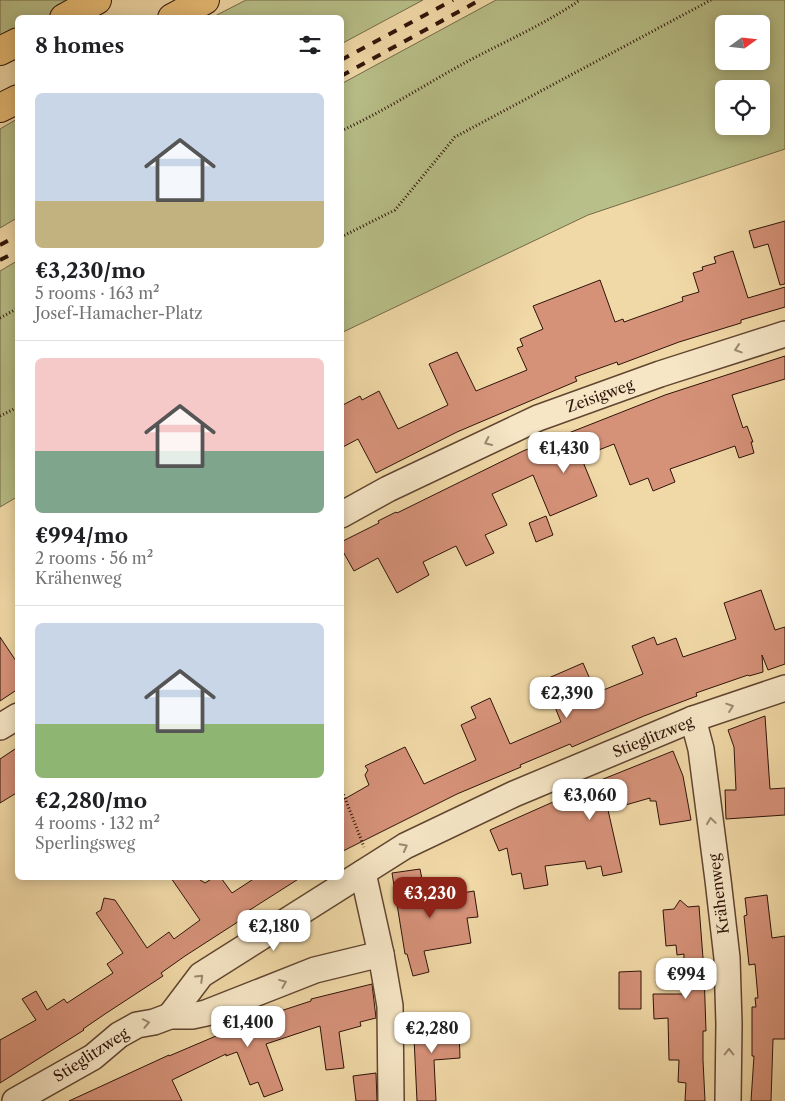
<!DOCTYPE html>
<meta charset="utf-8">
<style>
body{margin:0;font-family:"Libre Caslon Text",serif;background:#f6f6f6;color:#202124;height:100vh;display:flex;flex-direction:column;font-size:19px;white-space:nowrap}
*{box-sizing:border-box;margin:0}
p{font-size:16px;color:#757577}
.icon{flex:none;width:28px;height:28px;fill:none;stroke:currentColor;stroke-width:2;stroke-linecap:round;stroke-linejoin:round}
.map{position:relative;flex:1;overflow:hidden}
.panel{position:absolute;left:15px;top:15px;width:329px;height:865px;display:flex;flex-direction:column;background:#fff;border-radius:8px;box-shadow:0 2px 12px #0003}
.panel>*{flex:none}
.needle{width:32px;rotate:75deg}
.controls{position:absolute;left:715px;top:15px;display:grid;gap:10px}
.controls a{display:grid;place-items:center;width:55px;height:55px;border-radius:8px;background:#fff;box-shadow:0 2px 12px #0003;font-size:25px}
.price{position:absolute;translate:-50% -42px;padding:0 11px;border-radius:10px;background:#fff;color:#222;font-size:16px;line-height:32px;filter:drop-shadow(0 1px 2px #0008)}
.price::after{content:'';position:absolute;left:50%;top:30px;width:15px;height:11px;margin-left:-8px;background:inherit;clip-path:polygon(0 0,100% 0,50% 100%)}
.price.selected{background:#8f2418;color:#fff}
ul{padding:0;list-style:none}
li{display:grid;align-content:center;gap:10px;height:265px;padding:0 20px}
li+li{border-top:1px solid #e0e0e0}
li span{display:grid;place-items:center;height:155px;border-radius:8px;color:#555}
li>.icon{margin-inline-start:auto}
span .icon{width:90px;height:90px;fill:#fffc;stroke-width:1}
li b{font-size:21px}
h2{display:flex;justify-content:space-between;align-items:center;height:60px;padding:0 20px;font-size:21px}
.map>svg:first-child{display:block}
.green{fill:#b8bf88;stroke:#746a48;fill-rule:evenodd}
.building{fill:#d69279;stroke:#2f1409}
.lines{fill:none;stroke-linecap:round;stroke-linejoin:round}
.minor-casing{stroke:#604530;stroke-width:28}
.trunk-casing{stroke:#2f1409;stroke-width:30}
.path{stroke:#2f1409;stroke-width:3;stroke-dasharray:1 2.5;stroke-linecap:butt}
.minor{stroke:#f6e6c6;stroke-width:25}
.trunk{stroke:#e8bc74;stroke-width:28}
.rail{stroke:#2f1409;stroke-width:4;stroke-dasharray:9 9;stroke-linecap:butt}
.oneway{stroke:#9c8871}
.labels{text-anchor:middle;stroke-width:4.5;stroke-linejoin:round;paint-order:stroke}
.street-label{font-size:15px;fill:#2f1409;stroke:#f6e6c6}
</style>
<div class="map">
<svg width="785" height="1101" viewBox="0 0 785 1101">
<rect width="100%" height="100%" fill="#f1d9a7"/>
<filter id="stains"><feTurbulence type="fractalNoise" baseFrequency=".004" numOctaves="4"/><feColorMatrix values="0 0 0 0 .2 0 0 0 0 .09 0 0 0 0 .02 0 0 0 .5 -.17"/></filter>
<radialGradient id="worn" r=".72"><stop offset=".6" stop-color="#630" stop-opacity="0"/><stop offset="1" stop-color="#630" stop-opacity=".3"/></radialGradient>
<!-- green -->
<g class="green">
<polygon points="0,0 83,0 50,17 18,18 17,34 0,44"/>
<polygon points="246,0 423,0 341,44 341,18 213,17"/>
<path d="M496 0H785V149L588 215 341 333V84ZM724 24H761V61H724ZM724 89H761V126H724Z"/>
<polygon points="17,119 17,218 0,228 0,129"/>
<polygon points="17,261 17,497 0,507 0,271"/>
</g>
<!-- building -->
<g class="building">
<polygon points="785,221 785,284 780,285 768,244 754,248 749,231"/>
<polygon points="733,251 748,298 785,287 785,307 741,320 741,323 679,342 618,365 617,362 575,377 577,381 457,432 376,473 358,439 341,448 341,406 360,396 362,400 379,391 398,429 448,405 429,364 457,352 476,391 527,370 517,348 523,346 520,339 543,329 533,306 600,280 615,322 623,319 624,322 683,301 682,297 699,292 693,273 703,270 702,267 716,263 714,257"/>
<polygon points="785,356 785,379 732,395 743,428 747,426 753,442 751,442 754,453 739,458 735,446 670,469 675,482 653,491 648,478 630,485 614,444 581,457 597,496 550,516 533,475 492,494 507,525 485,535 494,553 466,566 456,546 423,562 429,575 397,593 378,558 354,571 341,548 341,542 379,523 378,521 396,512 397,513 523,451 665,395"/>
<polygon points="546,516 553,535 536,542 529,523"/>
<polygon points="761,590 775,630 785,627 785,664 768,670 762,655 763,672 749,676 748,675 696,693 697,696 644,716 572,747 570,744 520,765 521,767 457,794 341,852 341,801 369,785 365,775 368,770 365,766 405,747 424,784 476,760 461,725 476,718 471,707 490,698 510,744 561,722 544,680 583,663 596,693 643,674 632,646 654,637 657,645 676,638 683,657 736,639 724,603"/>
<polygon points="0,637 18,664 18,689 0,701"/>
<polygon points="765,716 770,789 785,788 785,815 726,819 725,790 736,790 734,747 728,730"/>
<polygon points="18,747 18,792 0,803 0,759"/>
<polygon points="673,751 683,776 691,820 660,825 656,801 650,801 650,798 608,810 622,872 603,876 601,866 587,869 585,861 545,866 548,885 524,889 521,873 512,875 507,848 499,851 490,830 562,798 561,796"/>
<polygon points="420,869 426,899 474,891 478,917 467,918 471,943 424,951 429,972 413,976 407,954 405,954 392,873"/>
<polygon points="171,878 197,878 205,883 213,878 221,878 232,893 255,878 300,878 245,913 247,916 185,956 161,973 163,976 105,1014 83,1029 84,1030 0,1083 0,1040 36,1020 22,999 36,991 47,1010 64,999 67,1003 113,973 107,964 123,953 96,913 101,910 104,898 115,900 147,948 169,932 174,939 200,920"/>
<polygon points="767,895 772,938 785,936 785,1039 773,1039 771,1101 751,1101 754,1056 752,1056 752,1007 756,1007 755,998 758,998 755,964 749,965 744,916 747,915 745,898"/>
<polygon points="680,900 688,907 699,906 704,971 706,1031 703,1031 703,1060 705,1101 685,1101 686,1083 678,1082 679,1060 669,1060 668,1018 654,1019 653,994 683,994 684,954 677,955 676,945 666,946 663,910 674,909"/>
<polygon points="641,971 641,1009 619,1009 619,972"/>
<polygon points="372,984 376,1018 360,1022 361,1026 339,1032 344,1068 326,1070 320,1026 266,1044 283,1090 264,1097 258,1082 250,1085 237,1052 226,1056 226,1054 172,1080 182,1101 69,1101 169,1055 169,1056 256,1019 311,1001 311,999"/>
<polygon points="432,1016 433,1030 459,1029 460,1058 434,1060 436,1101 417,1101 413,1017"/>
<polygon points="376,1073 377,1101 356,1101 353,1076"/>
</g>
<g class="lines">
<!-- minor casing -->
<g class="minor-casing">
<g id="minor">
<polyline points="341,515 388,489 538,418 660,374 785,334"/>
<polyline points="693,719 701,749 718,880 727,958 729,1024 728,1101"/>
<polyline points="0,727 18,716"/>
<polyline points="363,873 381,954 390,1006 391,1101"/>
<polyline points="170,1016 201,975 405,846 514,794 693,719 785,688"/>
<polyline points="15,1101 93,1057 119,1035 137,1025 154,1022 170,1016 192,1016 206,1013 315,970 381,954"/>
</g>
</g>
<!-- trunk casing -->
<g class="trunk-casing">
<g id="trunk">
<polyline points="64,18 97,0"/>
<polyline points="172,18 205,0"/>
<polyline points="0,51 18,42"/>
<polyline points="0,108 18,99"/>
</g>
</g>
<!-- path -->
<g class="path">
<path d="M341 131C382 112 420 88 459 66 499 44 542 26 580 0"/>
<polyline points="341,237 395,210 455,137 711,0"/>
<polyline points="0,318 18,308"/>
<polyline points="0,416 18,407"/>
<polyline points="341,788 364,847"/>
</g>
<!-- minor -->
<use href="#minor" class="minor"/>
<!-- trunk -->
<use href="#trunk" class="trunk"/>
<!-- rail -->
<g class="rail">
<polyline points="341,60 453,0"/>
<polyline points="341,76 480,0"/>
<polyline points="0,245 18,235"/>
<polyline points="0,260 18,251"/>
</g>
</g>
<!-- one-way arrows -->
<defs><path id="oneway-chevron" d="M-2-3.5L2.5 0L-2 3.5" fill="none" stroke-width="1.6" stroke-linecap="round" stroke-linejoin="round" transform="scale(1.25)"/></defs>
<g class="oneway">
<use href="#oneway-chevron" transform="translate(738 349) rotate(162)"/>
<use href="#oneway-chevron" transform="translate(488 442) rotate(155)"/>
<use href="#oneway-chevron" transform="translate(730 707) rotate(-19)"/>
<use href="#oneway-chevron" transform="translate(711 821) rotate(-98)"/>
<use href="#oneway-chevron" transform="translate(404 847) rotate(-28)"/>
<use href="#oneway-chevron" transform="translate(200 978) rotate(-44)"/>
<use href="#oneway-chevron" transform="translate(283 983) rotate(-22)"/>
<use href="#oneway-chevron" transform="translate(146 1023) rotate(-11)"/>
<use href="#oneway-chevron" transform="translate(729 1052) rotate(-90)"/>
</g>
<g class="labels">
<!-- street labels -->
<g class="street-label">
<text transform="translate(600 396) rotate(-20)" y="5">Zeisigweg</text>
<text transform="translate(653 737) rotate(-22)" y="5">Stieglitzweg</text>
<text transform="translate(719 894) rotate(-97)" y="5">Krähenweg</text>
<text transform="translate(91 1055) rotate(-33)" y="5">Stieglitzweg</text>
</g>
</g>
<rect width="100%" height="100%" filter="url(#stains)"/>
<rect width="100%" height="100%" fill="url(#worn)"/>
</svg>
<div class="controls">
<a><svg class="needle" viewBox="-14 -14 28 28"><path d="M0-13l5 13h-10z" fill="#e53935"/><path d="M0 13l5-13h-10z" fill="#757577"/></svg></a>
<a><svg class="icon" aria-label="locate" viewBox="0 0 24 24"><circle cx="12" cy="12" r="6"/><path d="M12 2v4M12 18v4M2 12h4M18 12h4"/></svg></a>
</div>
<b class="price" style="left:564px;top:474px">€1,430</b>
<b class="price" style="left:567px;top:719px">€2,390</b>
<b class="price" style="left:590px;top:821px">€3,060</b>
<b class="price selected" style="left:430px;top:919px">€3,230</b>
<b class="price" style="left:274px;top:952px">€2,180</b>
<b class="price" style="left:686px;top:1000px">€994</b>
<b class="price" style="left:248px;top:1048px">€1,400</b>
<b class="price" style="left:432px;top:1054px">€2,280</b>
<section class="panel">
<h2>8 homes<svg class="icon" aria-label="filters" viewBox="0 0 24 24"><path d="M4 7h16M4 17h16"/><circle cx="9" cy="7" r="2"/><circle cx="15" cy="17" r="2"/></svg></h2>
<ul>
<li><span style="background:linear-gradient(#c9d6e8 70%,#c2b280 0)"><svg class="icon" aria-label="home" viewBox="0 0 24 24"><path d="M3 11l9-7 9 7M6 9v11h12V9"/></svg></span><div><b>€3,230/mo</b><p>5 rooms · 163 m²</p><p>Josef-Hamacher-Platz</p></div></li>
<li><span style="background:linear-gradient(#f6c9c9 60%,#7fa58c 0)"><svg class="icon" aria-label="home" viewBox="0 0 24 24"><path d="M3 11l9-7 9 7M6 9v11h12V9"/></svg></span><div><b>€994/mo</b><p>2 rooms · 56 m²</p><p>Krähenweg</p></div></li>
<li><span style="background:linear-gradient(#c9d6e8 65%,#8fb573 0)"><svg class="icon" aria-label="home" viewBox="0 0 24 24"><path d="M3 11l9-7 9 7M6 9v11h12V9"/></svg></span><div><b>€2,280/mo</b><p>4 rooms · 132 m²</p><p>Sperlingsweg</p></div></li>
</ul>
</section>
</div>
